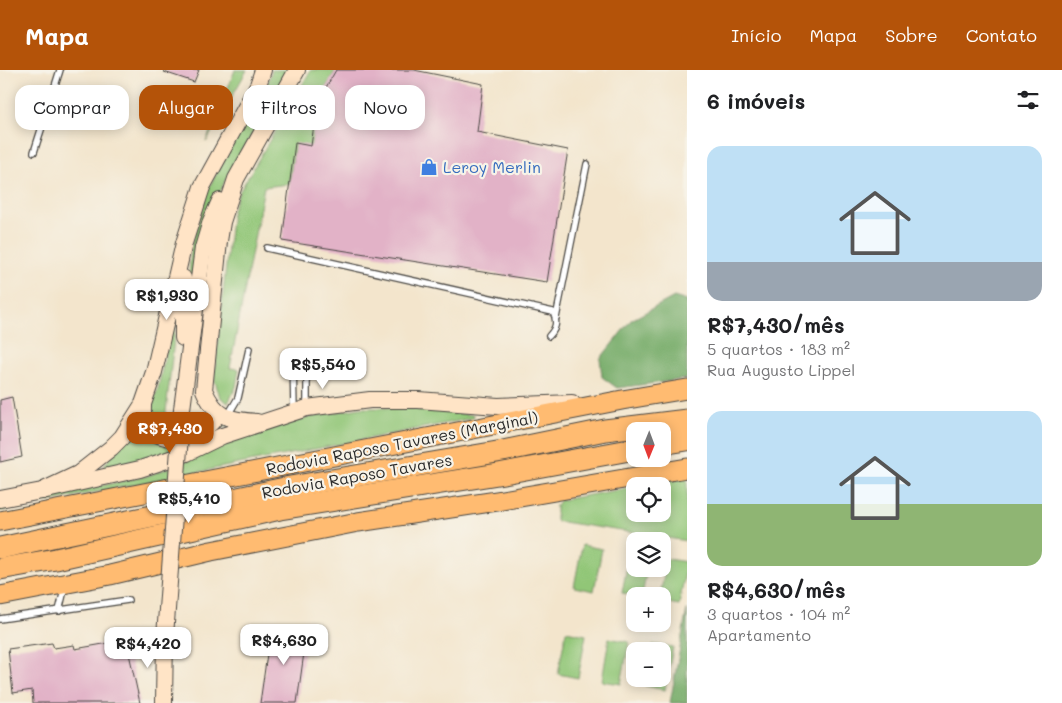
<!DOCTYPE html>
<html lang="pt">
<meta charset="utf-8">
<style>
body{margin:0;font-family:Mali,sans-serif;background:#f6f6f6;color:#202124;height:100vh;display:flex;flex-direction:column;font-size:19px;white-space:nowrap}
*{box-sizing:border-box;margin:0}
p{font-size:16px;color:#757577}
.icon{flex:none;width:28px;height:28px;fill:none;stroke:currentColor;stroke-width:2;stroke-linecap:round;stroke-linejoin:round}
.map{position:relative;flex:1;overflow:hidden}
.panel{display:flex;flex-direction:column;background:#fff;width:375px}
.panel>*{flex:none}
.top-card{position:absolute;left:15px;top:15px;width:475px;height:45px;display:flex;gap:10px}
.needle{width:32px;rotate:181deg}
.buttons{position:absolute;left:626px;top:352px;display:grid;gap:10px}
.buttons a{display:grid;place-items:center;width:45px;height:45px;border-radius:10px;background:#fff;box-shadow:0 2px 12px #0003;font-size:25px}
.price{position:absolute;translate:-50% -42px;padding:0 11px;border-radius:10px;background:#fff;color:#222;font-size:16px;line-height:32px;filter:drop-shadow(0 1px 2px #0008)}
.price::after{content:'';position:absolute;left:50%;top:30px;width:15px;height:11px;margin-left:-8px;background:inherit;clip-path:polygon(0 0,100% 0,50% 100%)}
.price.on{background:#b45309;color:#fff}
ul{padding:0;list-style:none}
li{display:grid;align-content:center;gap:10px;height:265px;padding:0 20px}
li span{display:grid;place-items:center;height:155px;border-radius:15px;color:#555}
li>.icon{margin-inline-start:auto}
span .icon{width:90px;height:90px;fill:#fffc;stroke-width:1}
li b{font-size:21px}
h2{display:flex;justify-content:space-between;align-items:center;height:60px;padding:0 20px;font-size:21px}
.chip{padding:0 18px;border-radius:15px;background:#fff;box-shadow:0 2px 12px #0003;font-size:18px;line-height:45px}
.chip.on{background:#b45309;color:#fff}
header{display:flex;align-items:center;gap:30px;box-sizing:border-box;height:70px;padding:0 25px;background:#b45309;color:#fff}
header strong{font-size:24px}
nav{display:flex;gap:28px;margin-inline-start:auto;font-size:18px}
main{display:flex;flex:1;min-height:0}
.map>svg:first-child{display:block}
.green{fill:#91c677;stroke:#5e7851}
.forest{fill:#74ab68;stroke:#506b4a}
.building{fill:#e2b2c7}
.lines{fill:none;stroke-linecap:round;stroke-linejoin:round}
.service-casing{stroke:#494743;stroke-width:8}
.secondary-casing{stroke:#494743;stroke-width:18}
.trunk-casing{stroke:#494743;stroke-width:21}
.motorway-casing{stroke:#494743;stroke-width:23}
.service{stroke:#fff;stroke-width:5.5}
.secondary{stroke:#ffe4c6;stroke-width:16}
.trunk{stroke:#ffbb71;stroke-width:19}
.motorway{stroke:#ffbb71;stroke-width:21}
.secondary-bridge-casing{stroke:#494743;stroke-width:18;stroke-linecap:butt}
.secondary-bridge{stroke:#ffe4c6;stroke-width:16}
.labels{text-anchor:middle;stroke-width:4.5;stroke-linejoin:round;paint-order:stroke}
.shop-label{font-size:16px;fill:#366cbe;stroke:#f7f3e8;text-anchor:start}
.street-label{font-size:16px;fill:#2b2b2b;stroke:#f7f3e8}
</style>
<header>
<strong>Mapa</strong>
<nav><a>Início</a><a>Mapa</a><a>Sobre</a><a>Contato</a></nav>
</header>
<main>
<div class="map">
<svg width="687" height="633" viewBox="0 0 687 633">
<rect width="100%" height="100%" fill="#f7f3e8"/>
<filter id="ink" filterUnits="userSpaceOnUse"><feTurbulence type="fractalNoise" baseFrequency=".02" numOctaves="2"/><feDisplacementMap in="SourceGraphic" scale="10" xChannelSelector="R" yChannelSelector="G"/><feConvolveMatrix kernelMatrix="1 2 1 2 8 2 1 2 1" color-interpolation-filters="sRGB"/></filter>
<filter id="wash" filterUnits="userSpaceOnUse"><feTurbulence type="fractalNoise" baseFrequency=".0096" numOctaves="4" result="noise"/><feDisplacementMap in="SourceGraphic" scale="20" xChannelSelector="R" yChannelSelector="G"/><feGaussianBlur stdDeviation="1.12" result="paint"/><feColorMatrix in="noise" values="0 0 0 0 0 0 0 0 0 0 0 0 0 0 0 0 0 1.4 0 .05"/><feComposite in="paint" operator="in"/></filter>
<g filter="url(#wash)">
<rect width="100%" height="100%" fill="#f3e5cc"/>
<!-- green -->
<g class="green">
<polygon points="235,0 247,0 206,72"/>
<polygon points="272,0 290,0 225,111 205,155 187,235 191,177 209,117 268,12"/>
<polygon points="311,0 336,0 317,33 311,76 295,74 289,114 264,117 230,298 239,299 236,317 228,333 220,327 214,308 232,140 238,124"/>
<polygon points="176,235 174,270 164,359 156,357 152,350 151,338 158,318"/>
<polygon points="360,338 404,338 474,345 473,348 0,441 0,437 147,406 200,386 224,372 269,358 315,346"/>
<polygon points="222,352 227,356 167,382 109,398 106,397 104,395 139,354 151,368"/>
<polygon points="687,408 687,471 556,451 556,435 561,430 635,417 635,444 662,444 662,416 641,416"/>
<polygon points="582,475 602,479 594,521 574,517"/>
<polygon points="630,480 635,481 635,499 647,499 642,526 622,523"/>
<polygon points="667,489 687,492 679,535 663,532 662,526 660,526"/>
<polygon points="566,561 586,565 578,608 558,604"/>
<polygon points="609,568 629,572 621,614 602,611"/>
<polygon points="653,574 673,577 665,620 645,616 647,609 662,609 662,581 652,581"/>
</g>
<!-- forest -->
<g class="forest">
<polygon points="674,227 687,231 687,309 617,318 602,307 600,289 631,250"/>
<polygon points="687,539 687,633 670,633"/>
</g>
<g id="blocks">
<!-- building -->
<g class="building">
<polygon points="165,0 199,0 194,12 164,2"/>
<polygon points="336,0 414,0 483,14 477,62 568,80 547,212 282,171 295,73 311,76 317,33"/>
<polygon points="12,327 22,387 0,392 0,330"/>
<polygon points="271,556 307,561 297,633 260,633"/>
<polygon points="126,570 140,633 33,633 32,620 13,623 8,579 52,573 54,578 74,575 75,579"/>
</g>
</g>
</g>
<g filter="url(#ink)">
<use href="#blocks" fill-opacity="0" stroke="#494743" stroke-width="1"/>
<g class="lines">
<!-- service casing -->
<g class="service-casing">
<g id="service">
<polyline points="34,82 60,0"/>
<path d="M267 178 553 242C558 252 556 259 549 266"/>
<polyline points="556,248 587,94"/>
<polyline points="293,291 294,341"/>
<polyline points="307,293 307,336"/>
<polyline points="228,345 238,328 249,279"/>
<polyline points="59,541 65,516"/>
<polyline points="0,549 128,530"/>
</g>
</g>
<!-- secondary casing -->
<g class="secondary-casing">
<g id="secondary">
<polyline points="183,268 183,208"/>
<path d="M143 334C139 383 205 372 218 343"/>
<polyline points="182,339 203,178 211,151 220,131"/>
<path d="M257 352C229 350 216 348 204 320L219 171 222 152 236 109 297 0"/>
<polyline points="42,421 140,399 167,390 187,383 222,366 307,338 370,330 418,330 498,336 572,333"/>
<polyline points="0,429 42,421 78,404 111,378 122,367 143,334 154,302 184,173 202,117 258,15 263,0"/>
<polyline points="164,633 165,566"/>
</g>
</g>
<!-- trunk casing -->
<g class="trunk-casing">
<g id="trunk">
<polyline points="0,451 622,330 687,319"/>
<polyline points="0,526 110,505 211,481 358,452 497,431 687,398"/>
</g>
</g>
<!-- motorway casing -->
<g class="motorway-casing">
<g id="motorway">
<polyline points="662,374 687,370"/>
<polyline points="0,478 290,417 503,381 605,360 687,350"/>
<polyline points="0,499 56,489 280,439 498,404 635,379"/>
</g>
</g>
<!-- service -->
<use href="#service" class="service"/>
<!-- secondary -->
<use href="#secondary" class="secondary"/>
<!-- trunk -->
<use href="#trunk" class="trunk"/>
<!-- motorway -->
<use href="#motorway" class="motorway"/>
<!-- secondary-bridge casing -->
<g class="secondary-bridge-casing">
<polyline id="secondary-bridge" points="165,566 182,339"/>
</g>
<!-- secondary-bridge -->
<use href="#secondary-bridge" class="secondary-bridge"/>
</g>
</g>
<!-- icons -->
<defs>
<g id="shop-bare" transform="scale(1.35)"><path d="M-5-2.5h2.3a2.7 3.5 0 0 1 5.4 0H5L5.5 6h-11ZM-1.5-2.5h3a1.5 2.3 0 0 0-3 0Z" fill="#3f7fe0" stroke="#f7f3e8" stroke-width="2.5" paint-order="stroke"/></g>
</defs>
<g fill-rule="evenodd">
<use href="#shop-bare" x="429" y="97"/>
</g>
<g class="labels">
<!-- shop labels -->
<g class="shop-label">
<text x="443" y="103">Leroy Merlin</text>
</g>
<!-- street labels -->
<g class="street-label">
<text transform="translate(402 373) rotate(-11)" y="6">Rodovia Raposo Tavares (Marginal)</text>
<text transform="translate(357 406) rotate(-10)" y="6">Rodovia Raposo Tavares</text>
</g>
</g>
</svg>
<div class="buttons">
<a><svg class="needle" viewBox="-14 -14 28 28"><path d="M0-13l5 13h-10z" fill="#e53935"/><path d="M0 13l5-13h-10z" fill="#757577"/></svg></a>
<a><svg class="icon" aria-label="locate" viewBox="0 0 24 24"><circle cx="12" cy="12" r="6"/><path d="M12 2v4M12 18v4M2 12h4M18 12h4"/></svg></a>
<a><svg class="icon" aria-label="layers" viewBox="0 0 24 24"><path d="M12 4l9 5-9 5-9-5zM3 14l9 5 9-5"/></svg></a>
<a>+</a>
<a>−</a>
</div>
<b class="price" style="left:167px;top:251px">R$1,930</b>
<b class="price" style="left:323px;top:320px">R$5,540</b>
<b class="price on" style="left:170px;top:384px">R$7,430</b>
<b class="price" style="left:189px;top:454px">R$5,410</b>
<b class="price" style="left:284px;top:596px">R$4,630</b>
<b class="price" style="left:148px;top:599px">R$4,420</b>
<div class="top-card">
<a class="chip">Comprar</a>
<a class="chip on">Alugar</a>
<a class="chip">Filtros</a>
<a class="chip">Novo</a>
</div>
</div>
<section class="panel">
<h2>6 imóveis<svg class="icon" aria-label="filters" viewBox="0 0 24 24"><path d="M4 7h16M4 17h16"/><circle cx="9" cy="7" r="2"/><circle cx="15" cy="17" r="2"/></svg></h2>
<ul>
<li><span style="background:linear-gradient(#bfe0f5 75%,#9aa5b1 0)"><svg class="icon" aria-label="home" viewBox="0 0 24 24"><path d="M3 11l9-7 9 7M6 9v11h12V9"/></svg></span><div><b>R$7,430/mês</b><p>5 quartos · 183 m²</p><p>Rua Augusto Lippel</p></div></li>
<li><span style="background:linear-gradient(#bfe0f5 60%,#8fb573 0)"><svg class="icon" aria-label="home" viewBox="0 0 24 24"><path d="M3 11l9-7 9 7M6 9v11h12V9"/></svg></span><div><b>R$4,630/mês</b><p>3 quartos · 104 m²</p><p>Apartamento</p></div></li>
</ul>
</section>
</main>
